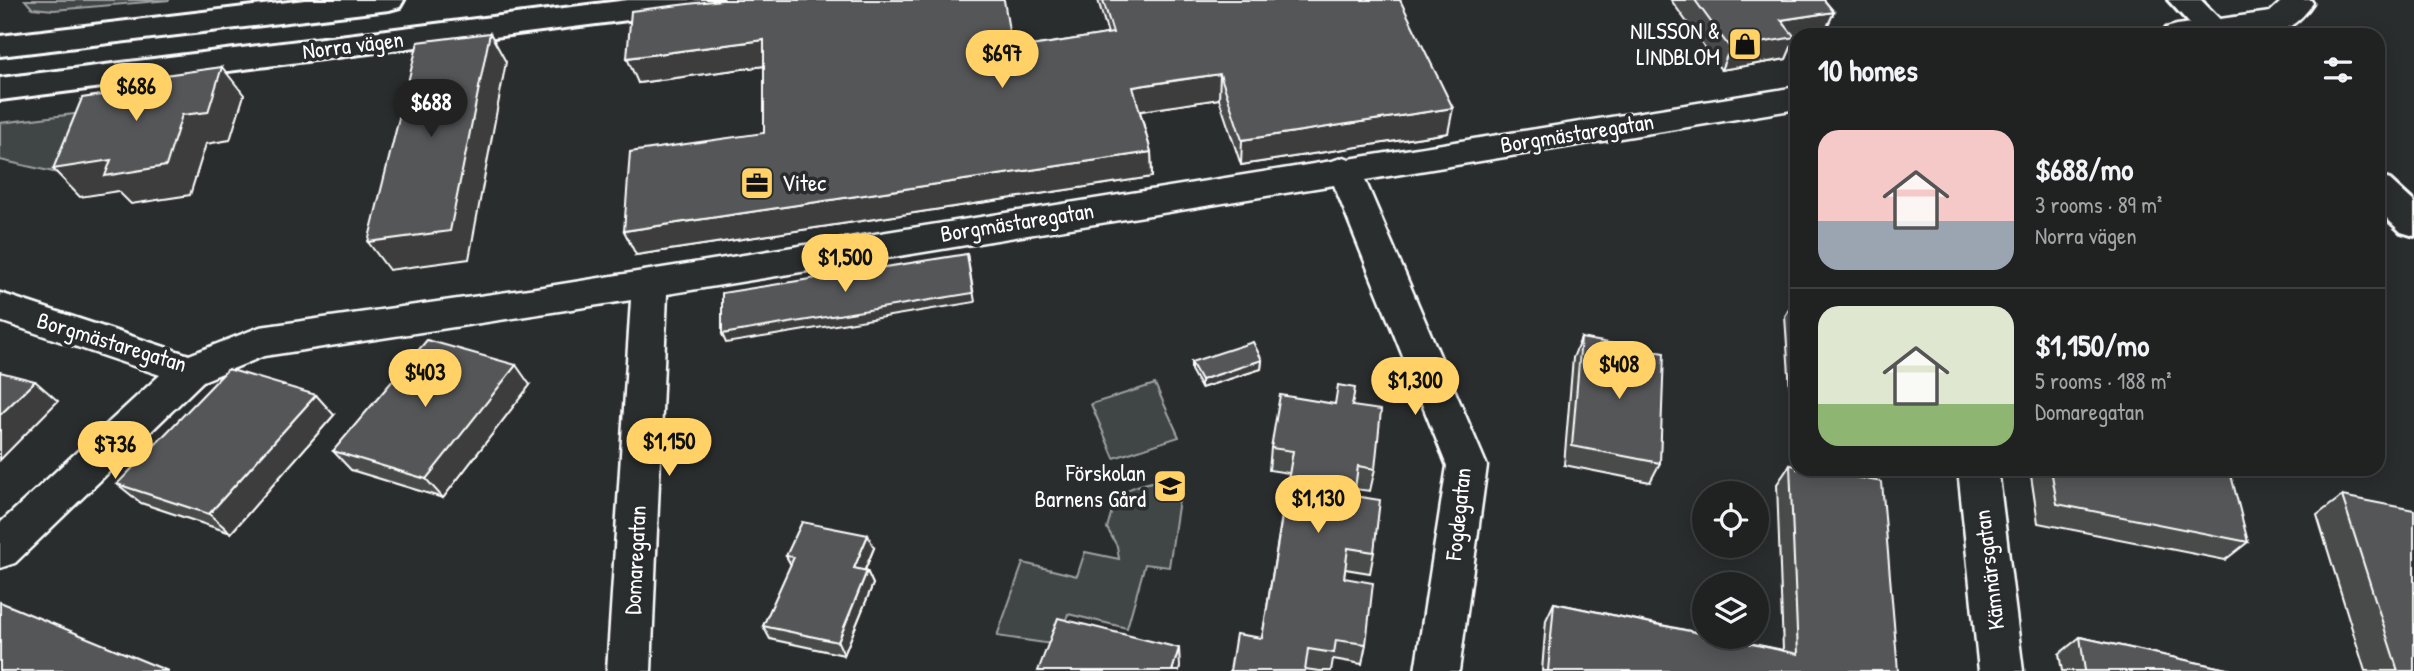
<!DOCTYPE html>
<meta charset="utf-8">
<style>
body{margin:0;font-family:"Patrick Hand",sans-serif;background:#282a2a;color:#f1f3f6;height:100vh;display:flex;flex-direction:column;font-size:26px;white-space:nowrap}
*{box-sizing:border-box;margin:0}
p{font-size:23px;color:#a2a4a5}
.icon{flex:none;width:38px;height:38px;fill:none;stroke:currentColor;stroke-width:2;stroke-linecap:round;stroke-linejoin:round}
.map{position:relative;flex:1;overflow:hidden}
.drawer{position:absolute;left:1790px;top:28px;width:595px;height:448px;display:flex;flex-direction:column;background:#202222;border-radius:21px;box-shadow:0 4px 18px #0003,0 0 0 2px #3d3f40}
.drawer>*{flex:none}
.fabs{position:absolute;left:1692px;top:481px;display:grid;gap:14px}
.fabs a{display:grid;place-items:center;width:77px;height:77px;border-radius:50%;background:#202222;box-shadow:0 4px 18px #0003,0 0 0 2px #3d3f40;font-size:35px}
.price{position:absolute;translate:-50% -60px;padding:0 16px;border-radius:24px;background:#ffd166;color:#111;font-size:23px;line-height:46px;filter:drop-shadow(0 2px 4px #0008)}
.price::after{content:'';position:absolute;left:50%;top:42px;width:21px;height:16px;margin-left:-10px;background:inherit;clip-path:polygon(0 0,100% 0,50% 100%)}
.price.on{background:#222;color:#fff}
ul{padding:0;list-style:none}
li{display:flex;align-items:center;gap:21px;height:175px;padding:0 28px}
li+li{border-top:2px solid #3d3f40}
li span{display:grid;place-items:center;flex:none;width:196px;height:140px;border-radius:21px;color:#555}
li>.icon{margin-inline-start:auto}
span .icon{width:84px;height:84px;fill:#fffc;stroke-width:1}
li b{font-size:30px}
h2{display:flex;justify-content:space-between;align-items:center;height:84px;padding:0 28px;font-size:30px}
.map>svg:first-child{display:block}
.green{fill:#414445;stroke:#a0a2a2;stroke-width:2}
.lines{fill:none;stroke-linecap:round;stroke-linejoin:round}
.minor-casing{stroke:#fff;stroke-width:5}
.tertiary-casing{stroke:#fff;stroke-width:6}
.secondary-casing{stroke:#fff;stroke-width:6}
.minor{fill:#2a2d2e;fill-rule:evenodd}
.tertiary{fill:#2a2d2e;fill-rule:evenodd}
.secondary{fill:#2a2d2e;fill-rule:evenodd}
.wall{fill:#494b4c;stroke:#fff;stroke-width:2}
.shaded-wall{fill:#3c3d3e;stroke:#fff;stroke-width:2}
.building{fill:#555758;stroke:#fff;stroke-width:2}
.labels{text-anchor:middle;stroke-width:7;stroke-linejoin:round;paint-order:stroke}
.poi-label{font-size:23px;fill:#fff;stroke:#2a2d2e;text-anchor:end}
.street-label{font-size:23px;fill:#fff;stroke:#2a2d2e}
</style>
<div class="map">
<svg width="2414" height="671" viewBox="0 0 2414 671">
<rect width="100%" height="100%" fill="#2a2d2e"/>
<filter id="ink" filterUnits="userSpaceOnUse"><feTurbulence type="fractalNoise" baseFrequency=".0143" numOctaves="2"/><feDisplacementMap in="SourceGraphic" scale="14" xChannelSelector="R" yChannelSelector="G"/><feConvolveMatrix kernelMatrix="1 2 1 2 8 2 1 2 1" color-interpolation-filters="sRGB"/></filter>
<g filter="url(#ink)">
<!-- green -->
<g class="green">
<polygon points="25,0 170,0 54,10 32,8"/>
<polygon points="83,113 58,173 0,160 0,123"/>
<polygon points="1155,384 1179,437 1114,458 1091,404"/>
<path d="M1152 482 1180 493 1169 567 1145 564 1127 628 1068 614 1058 645 997 636 1023 563 1077 576 1085 552 1119 559 1117 546 1107 528C1116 495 1118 490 1152 482Z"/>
</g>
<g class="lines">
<!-- minor casing -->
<g class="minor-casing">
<g id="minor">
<path d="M2283 0H2311L2313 3C2308 11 2298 22 2289 27 2266 39 2190 35 2162 35L2166 28 2177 25 2270 12Z"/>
<polygon points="1797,87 1797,109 1365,180 1487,466 1459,671 1415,671 1447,466 1334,185 667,294 651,671 607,671 631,300 264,356 203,381 15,563 0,568 0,523 160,375 0,321 0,293 189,355 260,327 543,287 1332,161 1344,157 1349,159"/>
<polygon points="1958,469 1998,469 2023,671 1979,671"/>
</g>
</g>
<!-- tertiary casing -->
<g class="tertiary-casing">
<g id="tertiary">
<polygon points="2168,0 2201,0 2235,35 2200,35"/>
<polygon points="2378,176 2390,180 2414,202 2414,236 2401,232 2378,210"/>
</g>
</g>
<!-- secondary casing -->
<g class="secondary-casing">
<g id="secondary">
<polygon points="305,0 404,0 400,7 389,10 0,56 0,36"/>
<polygon points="628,0 722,0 718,7 707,10 0,100 0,78"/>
</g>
</g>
<!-- minor -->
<use href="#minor" class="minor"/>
<!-- tertiary -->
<use href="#tertiary" class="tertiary"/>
<!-- secondary -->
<use href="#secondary" class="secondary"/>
</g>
<!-- wall -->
<g class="wall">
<polygon points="1098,0 1400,0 1448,133 1241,165 1219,99 1140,111 1151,152 1152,177 636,255 764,133 764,66 638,83 631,11 1012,49 1108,34"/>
<polygon points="1671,0 1824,0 1834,12 1824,33 1795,38 1786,59 1721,70"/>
<polygon points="1797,296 1797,419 1792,419 1785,316"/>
<polygon points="1581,338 1660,463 1650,482 1564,465 1573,358"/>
<polygon points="1262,360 1261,369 1201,388 1191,370 1191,362"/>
<polygon points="530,385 443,498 351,470 333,451"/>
<polygon points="1352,406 1375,469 1370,491 1355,489 1354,496 1374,552 1370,573 1345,569 1344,578 1366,644 1362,664 1333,659 1331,671 1319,671 1305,669 1262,638 1289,473 1269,470 1271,448"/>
<polygon points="334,415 231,533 141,503 117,484"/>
<polygon points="1790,465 1898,671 1542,671 1546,620 1554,603 1783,650 1777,484"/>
<polygon points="2030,469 2202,469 2248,542 2225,560 2038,523"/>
<polygon points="2342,496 2414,671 2365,671 2317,515"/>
<polygon points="874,548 865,570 867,571 873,584 844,655 770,639 763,626 791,565 786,556"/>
<polygon points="2080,637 2236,671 2062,671 2059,654"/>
</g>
<!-- shaded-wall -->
<g class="shaded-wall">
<polygon points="1834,12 1824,33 1814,35 1797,35 1797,38 1795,38 1786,59 1721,70 1730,48 1781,20"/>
<polygon points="490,33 506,62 469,259 389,270 368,242"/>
<polygon points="764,40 772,65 638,83 627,58"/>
<polygon points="222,67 244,95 230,140 206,144 190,195 131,204 118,191 80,197 53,169 182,115"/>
<polygon points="1220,74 1219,99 1135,112 1133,87"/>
<polygon points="1453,108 1448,133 1241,165 1242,140"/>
<polygon points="1151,152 1152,177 636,255 624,231"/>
<polygon points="967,254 975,302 726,343 722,334"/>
<polygon points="1262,360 1261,369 1201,388 1201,380"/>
<polygon points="516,365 530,385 443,498 426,479"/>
<polygon points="35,381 58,401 0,460 0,415"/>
<polygon points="316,395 334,415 231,533 209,514"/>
<polygon points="868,535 874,548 860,581 854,568"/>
<polygon points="867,571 873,584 844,655 838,642"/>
<polygon points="1179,648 1180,667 1179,671 1172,671"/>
</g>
<!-- building -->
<g class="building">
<polygon points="721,0 1004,0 1012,49 1113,33 1103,0 1400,0 1453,108 1242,140 1220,74 1177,80 1133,87 1151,152 624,231 630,152 764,133 764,40 627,58 631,11"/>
<polygon points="1695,0 1824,0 1834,12 1781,20 1795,37 1730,48"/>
<polygon points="490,33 450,231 368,242 418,42"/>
<polygon points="222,67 208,112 182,115 166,166 105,176 111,160 53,169 82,98 161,86 165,75"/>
<polygon points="967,254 973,293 722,334 722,293"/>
<polygon points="1581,338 1664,353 1660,463 1572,446"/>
<polygon points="427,340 516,365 426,479 333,451"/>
<polygon points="1253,342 1262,360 1201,380 1191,362"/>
<polygon points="228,369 316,395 209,514 117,484"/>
<polygon points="0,372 35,381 0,415"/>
<polygon points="1338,385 1355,388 1352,406 1381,410 1375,469 1358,466 1354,496 1380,500 1374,552 1348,548 1344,578 1373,583 1366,644 1336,640 1334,653 1308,649 1305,671 1230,671 1236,634 1262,638 1293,451 1271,448 1280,395 1335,404"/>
<polygon points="1790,465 1797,466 1797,469 1811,469 1882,482 1898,671 1548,671 1554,603 1704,634 1704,637 1719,637 1798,654"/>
<polygon points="2051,469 2202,469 2231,475 2248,542 2057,504"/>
<polygon points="2342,496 2414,510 2414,671 2398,671"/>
<polygon points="802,522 868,535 854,568 867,571 838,642 763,626 794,557 786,556"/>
<polygon points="0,602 168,671 0,671"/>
<polygon points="1058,618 1179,648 1172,671 1038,671"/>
<polygon points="2080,637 2236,671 2085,671"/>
</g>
</g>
<!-- icons -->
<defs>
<g id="shop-square" transform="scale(1.75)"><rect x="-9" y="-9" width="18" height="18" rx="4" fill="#ffd166" stroke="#2a2d2e"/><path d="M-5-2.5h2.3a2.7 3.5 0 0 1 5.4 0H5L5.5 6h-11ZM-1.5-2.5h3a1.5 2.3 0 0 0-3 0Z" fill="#111"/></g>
<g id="office-square" transform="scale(1.75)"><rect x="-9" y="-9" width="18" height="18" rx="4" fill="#ffd166" stroke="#2a2d2e"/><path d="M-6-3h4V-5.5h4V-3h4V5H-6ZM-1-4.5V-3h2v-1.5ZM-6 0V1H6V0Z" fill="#111"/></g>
<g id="school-square" transform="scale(1.75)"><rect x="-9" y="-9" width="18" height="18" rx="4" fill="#ffd166" stroke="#2a2d2e"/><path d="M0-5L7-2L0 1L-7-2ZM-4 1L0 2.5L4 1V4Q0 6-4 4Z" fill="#111"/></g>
</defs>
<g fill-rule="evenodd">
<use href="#shop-square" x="1745" y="44"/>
<use href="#office-square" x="757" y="183"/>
<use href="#school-square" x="1170" y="486"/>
</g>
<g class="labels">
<!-- poi labels -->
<g class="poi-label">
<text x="1720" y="39">NILSSON &amp;<tspan x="1720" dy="26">LINDBLOM</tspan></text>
<text x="782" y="191" text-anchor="start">Vitec</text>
<text x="1146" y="481">Förskolan<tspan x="1146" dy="26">Barnens Gård</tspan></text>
</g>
<!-- street labels -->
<g class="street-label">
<text transform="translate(353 45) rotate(-7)" y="8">Norra vägen</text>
<text transform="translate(1577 133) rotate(-9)" y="8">Borgmästaregatan</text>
<text transform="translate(1017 222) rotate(-9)" y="8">Borgmästaregatan</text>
<text transform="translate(112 342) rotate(17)" y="8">Borgmästaregatan</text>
<text transform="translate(1458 514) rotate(-84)" y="8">Fogdegatan</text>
<text transform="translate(635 560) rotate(-87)" y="8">Domaregatan</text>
<text transform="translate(1989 570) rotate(-97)" y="8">Kämnärsgatan</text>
</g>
</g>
</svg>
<div class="fabs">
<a><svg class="icon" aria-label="locate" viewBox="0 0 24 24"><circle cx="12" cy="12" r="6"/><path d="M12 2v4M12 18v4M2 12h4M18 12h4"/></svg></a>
<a><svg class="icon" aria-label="layers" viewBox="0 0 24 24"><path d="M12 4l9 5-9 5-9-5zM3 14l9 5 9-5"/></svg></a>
</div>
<b class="price" style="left:1002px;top:90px">$697</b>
<b class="price" style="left:136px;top:123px">$686</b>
<b class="price on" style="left:431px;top:139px">$688</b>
<b class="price" style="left:845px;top:294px">$1,500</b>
<b class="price" style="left:1619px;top:401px">$408</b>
<b class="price" style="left:425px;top:409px">$403</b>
<b class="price" style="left:1415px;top:417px">$1,300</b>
<b class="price" style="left:669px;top:478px">$1,150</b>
<b class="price" style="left:115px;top:481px">$736</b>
<b class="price" style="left:1318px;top:535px">$1,130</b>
<section class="drawer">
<h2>10 homes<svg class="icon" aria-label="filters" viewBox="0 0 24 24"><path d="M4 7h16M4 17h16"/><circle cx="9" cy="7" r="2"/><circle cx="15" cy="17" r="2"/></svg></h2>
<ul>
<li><span style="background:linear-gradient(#f6c9c9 65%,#9aa5b1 0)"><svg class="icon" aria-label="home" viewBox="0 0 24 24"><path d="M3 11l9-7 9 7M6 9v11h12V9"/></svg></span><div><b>$688/mo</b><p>3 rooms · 89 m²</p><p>Norra vägen</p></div></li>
<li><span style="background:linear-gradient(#dfe7d0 70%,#8fb573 0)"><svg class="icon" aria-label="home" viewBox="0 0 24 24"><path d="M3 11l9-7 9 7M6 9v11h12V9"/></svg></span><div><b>$1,150/mo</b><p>5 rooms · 188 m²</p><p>Domaregatan</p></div></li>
</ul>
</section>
</div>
